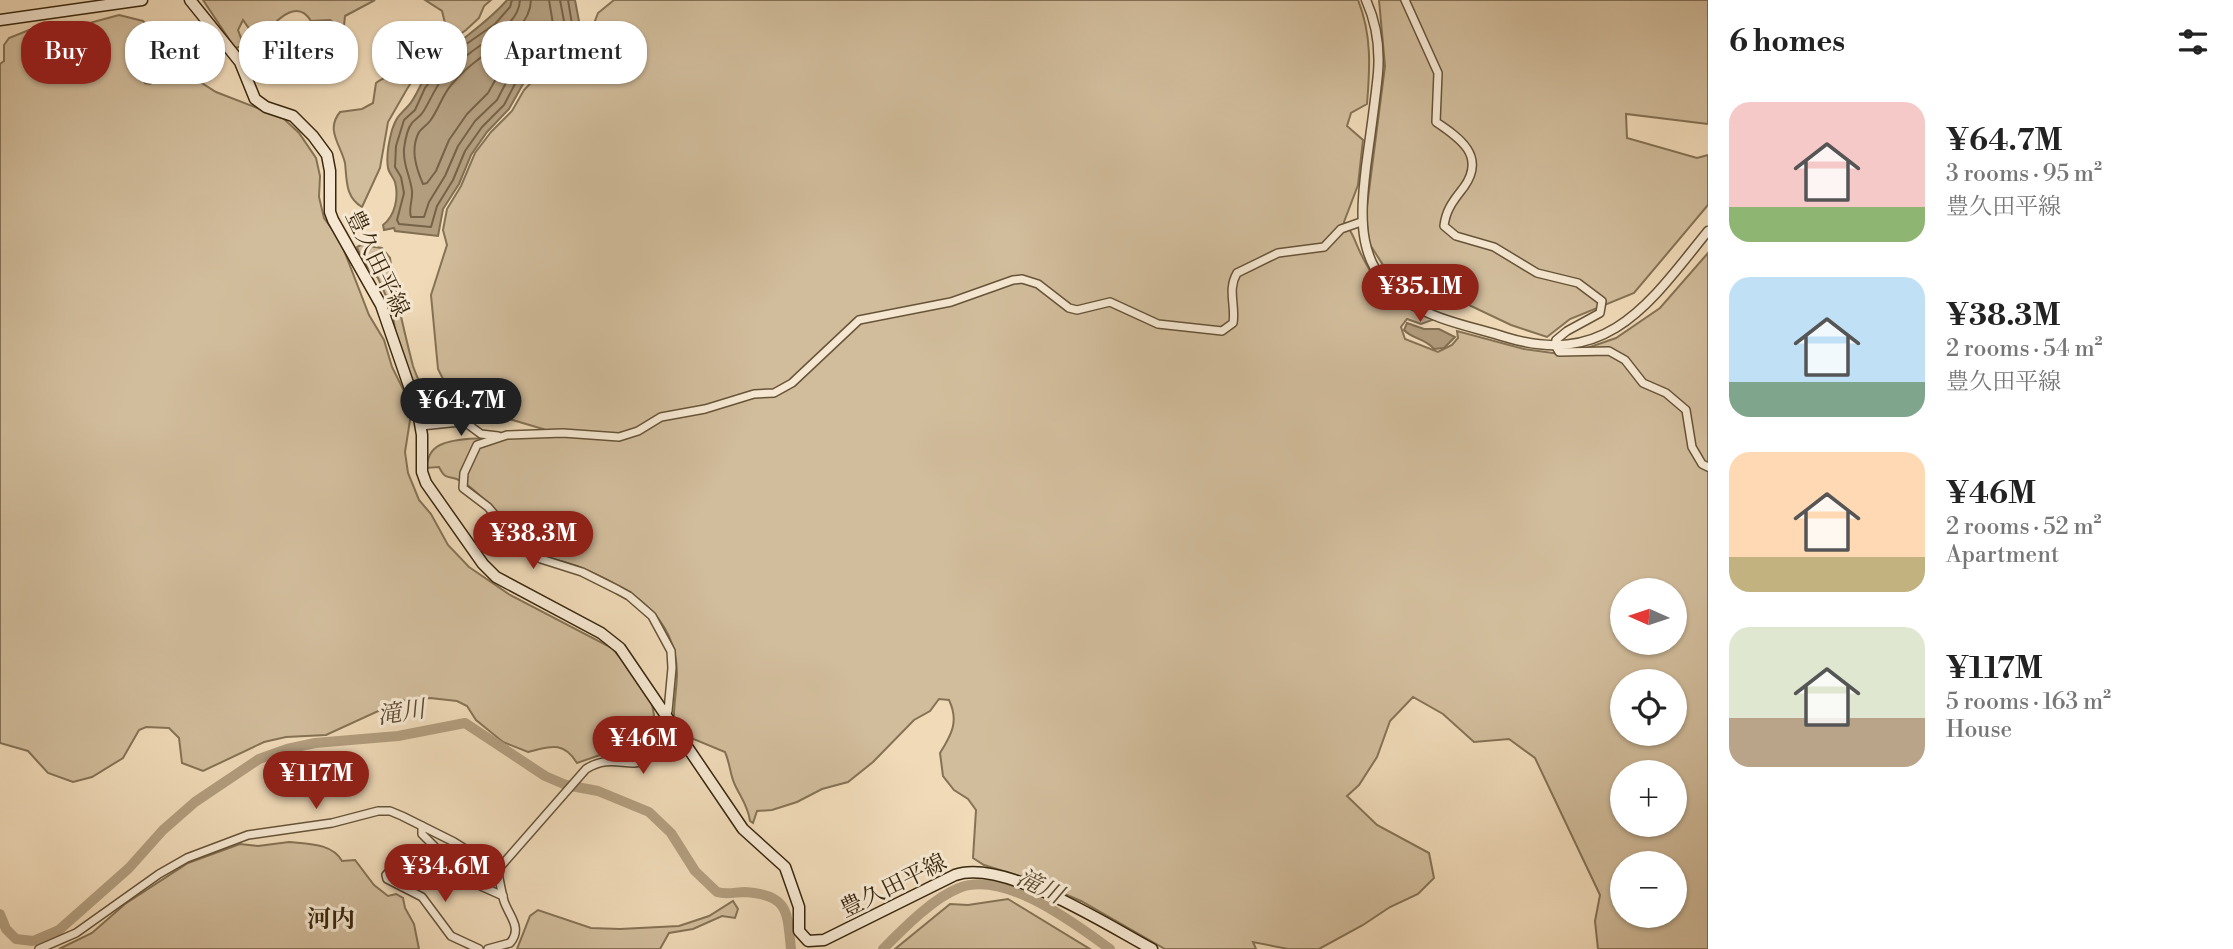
<!DOCTYPE html>
<meta charset="utf-8">
<style>
body{margin:0;font-family:"Libre Bodoni","Noto Serif JP",serif;background:#f2f2f2;color:#222;height:100vh;display:flex;flex-direction:column;font-size:26px;white-space:nowrap}
*{box-sizing:border-box;margin:0}
p{font-size:23px;color:#767676}
.icon{flex:none;width:38px;height:38px;fill:none;stroke:currentColor;stroke-width:2;stroke-linecap:round;stroke-linejoin:round}
.map{position:relative;flex:1;overflow:hidden}
.panel{display:flex;flex-direction:column;background:#fff;width:525px}
.panel>*{flex:none}
.guide{position:absolute;left:21px;top:21px;width:665px;height:63px;display:flex;gap:14px}
.needle{width:46px;rotate:273deg}
.fabs{position:absolute;left:1610px;top:578px;display:grid;gap:14px}
.fabs a{display:grid;place-items:center;width:77px;height:77px;border-radius:50%;background:#fff;box-shadow:0 2px 5px #0004;font-size:35px}
.price{position:absolute;translate:-50% -60px;padding:0 16px;border-radius:24px;background:#8f2418;color:#fff;font-size:23px;line-height:46px;filter:drop-shadow(0 2px 4px #0008)}
.price::after{content:'';position:absolute;left:50%;top:42px;width:21px;height:16px;margin-left:-10px;background:inherit;clip-path:polygon(0 0,100% 0,50% 100%)}
.price.active{background:#222;color:#fff}
ul{padding:0;list-style:none}
li{display:flex;align-items:center;gap:21px;height:175px;padding:0 21px}
li span{display:grid;place-items:center;flex:none;width:196px;height:140px;border-radius:21px;color:#555}
li>.icon{margin-inline-start:auto}
span .icon{width:84px;height:84px;fill:#fffc;stroke-width:1}
li b{font-size:30px}
h2{display:flex;justify-content:space-between;align-items:center;height:84px;padding:0 21px;font-size:30px}
.chip{padding:0 24px;border-radius:28px;background:#fff;box-shadow:0 2px 5px #0004;font-size:24px;line-height:63px}
.chip.active{background:#8f2418;color:#fff}
main{display:flex;flex:1;min-height:0}
.map>svg:first-child{display:block}
.green{fill:#d1bc9b;stroke:#857254;stroke-width:2;fill-rule:evenodd}
.water{fill:#b29d7e;stroke:#826e51;stroke-width:2}
.lines{fill:none;stroke-linecap:round;stroke-linejoin:round}
.shore{stroke:#766246;stroke-width:2}
.river{stroke:#b29d7e;stroke-width:10}
.minor-casing{stroke:#675438;stroke-width:10}
.tertiary-casing{stroke:#675438;stroke-width:11}
.secondary-casing{stroke:#39270d;stroke-width:13}
.minor{stroke:#f5e7d1;stroke-width:7}
.tertiary{stroke:#f5e7d1;stroke-width:8}
.secondary{stroke:#f5e7d1;stroke-width:10}
.labels{text-anchor:middle;stroke-width:6;stroke-linejoin:round;paint-order:stroke}
.street-label{font-size:23px;fill:#39270d;stroke:#f5e7d1}
.water-label{font-size:24px;font-style:italic;fill:#5d4a2f;stroke:#f5e7d1}
.neighbourhood-label{font-size:24px;font-weight:bold;fill:#39270d;stroke:#f5e7d1}
</style>
<main>
<div class="map">
<svg width="1708" height="949" viewBox="0 0 1708 949">
<rect width="100%" height="100%" fill="#f0dab8"/>
<filter id="stains"><feTurbulence type="fractalNoise" baseFrequency=".00286" numOctaves="4"/><feColorMatrix values="0 0 0 0 .2 0 0 0 0 .09 0 0 0 0 .02 0 0 0 .5 -.17"/></filter>
<radialGradient id="worn" r=".72"><stop offset=".6" stop-color="#630" stop-opacity="0"/><stop offset="1" stop-color="#630" stop-opacity=".3"/></radialGradient>
<!-- green -->
<g class="green">
<path d="M203 0H375L345 16 344 26 335 24 330 20 311 21C298 0 279 17 269 30H250L243 20 238 30 244 46 235 48Z"/>
<path d="M425 0H491L484 6 479 18 466 30 445 45 421 68 407 89 388 122 380 168 362 207C345 197 347 180 345 163 341 145 325 130 340 112L362 109 373 103 376 83C384 76 393 77 401 70 412 62 417 48 427 40 434 35 441 35 446 27L442 11Z"/>
<path d="M614 0H1358C1372 35 1370 68 1367 104L1351 113 1347 126 1363 140 1358 185 1344 222C1354 233 1355 243 1362 256 1382 296 1395 302 1435 319L1421 324 1407 319 1401 327 1405 339 1438 352 1452 345 1458 338 1457 331 1524 349 1567 355 1616 338 1660 308 1708 253V949H1598L1595 921 1600 895 1535 758 1509 739 1474 742 1443 714 1413 697 1390 721 1377 757 1359 785 1347 796 1377 825 1429 853 1434 878 1418 894 1390 907 1363 925 1319 949H1288L1253 942 1256 949H1165L1081 901 1032 880 984 865 973 858 976 810 968 799 954 790 943 776 940 753C952 734 959 721 949 700L939 699 930 711 914 720 873 762 848 782 822 789 797 802 772 810 757 811 753 823 750 821C748 806 741 798 735 785 730 775 730 763 725 752L691 738 674 716C674 701 677 687 677 673 676 613 626 586 577 566 561 560 542 558 527 548 510 537 500 514 485 500 478 494 468 484 459 480 448 475 446 481 439 467L426 468C428 458 430 450 440 445 460 435 510 439 535 437L543 429 479 410 446 385 438 369 431 295 447 245 443 230 447 209 461 186 475 153 491 132 512 111 524 90 547 66 574 57 584 49 598 13ZM1622 590H1675V642H1622ZM1622 681H1675V733H1622ZM1622 772H1675V824H1622ZM1622 863H1675V915H1622Z"/>
<polygon points="1379,0 1708,0 1708,124 1626,114 1627,138 1697,158 1708,155 1708,205 1634,293 1570,319 1547,337 1511,325 1467,304 1443,309 1410,294 1390,276 1369,243 1366,214 1385,66"/>
<path d="M119 15 143 21 154 34 147 45 136 46 129 58 145 83 150 84 157 80 159 72 173 68 183 71 216 92 283 118 299 133 316 158 320 176 319 197 324 218 340 240 369 315 384 340 392 367 407 397 411 414 405 452 408 473 419 500 431 514 448 545 469 567 510 595 612 648 631 670 652 704 654 715 647 736 639 735 634 744 635 755 629 758 600 755 577 763C563 740 549 747 528 752L503 742 476 720 467 706 457 701 430 698 400 701 326 735 286 737 264 742 203 771 182 763 179 738 169 728 146 727 139 730 123 758 92 777 73 782 48 773 28 751 0 743V64L4 61V45L9 38 29 30 71 28Z"/>
<path d="M361 245 382 248 390 258C395 294 404 331 413 366 417 378 430 404 429 413L421 408 396 334 391 307 378 278 363 262 357 247Z"/>
<path d="M289 842C308 844 332 843 342 861L355 860 374 885 388 896 396 894 403 898 405 908 414 924 419 949H59L92 933 125 904 188 863 240 844 258 846Z"/>
<polygon points="1008,899 1090,949 895,949 950,904 968,905"/>
<polygon points="733,901 738,909 735,918 722,916 693,929 669,933 660,949 517,949 530,916 538,910 591,928 620,929 679,926 709,916"/>
</g>
<!-- water -->
<g class="water">
<path d="M507 0H575L582 37 577 49 572 55 543 63 534 75 523 84 509 109 487 132 471 155 459 184 443 209 438 236 395 231 394 228 384 230 383 225C395 216 399 197 395 182 393 177 389 173 388 168 386 156 389 141 392 130 397 115 400 115 409 105 417 96 422 79 431 68 454 42 485 26 507 0Z"/>
<path d="M1407 323 1424 329H1439L1455 337 1444 348 1434 349C1425 338 1412 339 1404 330Z"/>
</g>
<g class="lines">
<!-- shore -->
<g class="shore">
<polyline points="512,0 510,7 495,24 462,47 437,72 425,88 415,110 404,120 396,146 395,167 401,177 404,193 397,220 399,224 431,227 437,206 453,180 465,151 482,127 504,105 517,80 540,57 570,46 574,36 568,0"/>
<path d="M520 0C519 25 487 39 470 53 460 60 450 70 442 79 434 90 430 101 423 112 420 117 415 119 412 123 407 129 405 141 404 149 403 167 410 174 412 191 413 200 408 209 411 217H424L429 202 445 176 458 146 475 121 497 100 510 75 534 50 564 39V21L560 0"/>
<path d="M531 0C530 30 496 45 475 62 467 68 459 76 452 84 442 95 439 109 430 121 427 125 422 128 419 132 410 149 416 168 423 184L427 183 436 171 449 140 467 114 488 93 502 68 528 42 554 30 549 0"/>
</g>
<!-- river -->
<g class="river">
<path d="M0 914 6 929 16 939 33 941 59 930 129 868 163 830 195 802 259 759 287 749 315 743 398 736 465 723 545 776 566 785 598 791 649 812 671 833 695 871 717 892C727 895 736 892 745 892 790 895 787 913 791 949"/>
<path d="M883 949C903 929 933 898 959 888 1005 870 1074 923 1110 949"/>
</g>
<!-- minor casing -->
<g class="minor-casing">
<g id="minor">
<path d="M1405 0 1438 73 1436 122C1460 138 1486 156 1464 187 1454 200 1446 209 1444 226L1456 236 1494 247 1537 273 1578 283 1602 301 1600 313 1567 331 1556 340 1555 345 1559 352 1609 351 1625 360 1643 383 1666 393 1686 410 1692 447 1702 464 1708 467"/>
<polyline points="421,426 460,422 466,423 481,434 498,436"/>
<path d="M666 715 668 711 672 668 671 651 652 616 629 596 618 590 582 572 541 559 524 549 488 507 463 488 464 473 477 445 507 435 563 433 619 437 638 431 661 417 705 409 754 394 774 393 792 383 859 320 951 302 1013 280 1022 279 1038 284 1069 308 1077 310 1110 302 1158 324 1222 331 1233 323C1236 305 1227 290 1237 273L1278 253 1324 247 1341 229 1361 222"/>
<polyline points="422,826 422,834 434,846 454,874 503,896"/>
<polyline points="397,863 386,875 387,879 422,897 451,936 479,949"/>
<path d="M39 949 76 933 159 874 187 858 248 835 332 823 378 811H390L402 816 454 842 491 865 501 866 586 769C611 753 629 769 646 760 658 753 666 736 673 724"/>
<path d="M488 949 510 943C523 928 509 916 504 901 501 890 499 878 497 867"/>
</g>
</g>
<!-- tertiary casing -->
<g class="tertiary-casing">
<path id="tertiary" d="M1366 0C1376 22 1380 48 1378 73 1375 104 1370 136 1366 167 1360 219 1356 268 1406 301 1434 320 1473 327 1505 337 1609 369 1651 301 1708 231"/>
</g>
<!-- secondary casing -->
<g class="secondary-casing">
<g id="secondary">
<path d="M190 0 240 62 255 99 266 107 293 116 313 136 327 155 330 171V212L333 220 381 305 418 412 422 435V472L426 483 483 564 496 577 601 633 620 648 743 829 785 867 799 907V931L808 941 824 940 955 875C1004 858 1107 925 1152 949"/>
<polyline points="0,20 142,0"/>
</g>
</g>
<!-- minor -->
<use href="#minor" class="minor"/>
<!-- tertiary -->
<use href="#tertiary" class="tertiary"/>
<!-- secondary -->
<use href="#secondary" class="secondary"/>
</g>
<g class="labels">
<!-- street labels -->
<g class="street-label">
<text transform="translate(378 263) rotate(64)" y="8">豊久田平線</text>
<text transform="translate(893 885) rotate(-26)" y="8">豊久田平線</text>
</g>
<!-- water labels -->
<g class="water-label">
<text transform="translate(401 712) rotate(-9)" y="8">滝川</text>
<text transform="translate(1040 886) rotate(26)" y="8">滝川</text>
</g>
<!-- neighbourhood labels -->
<g class="neighbourhood-label">
<text x="331" y="927">河内</text>
</g>
</g>
<rect width="100%" height="100%" filter="url(#stains)"/>
<rect width="100%" height="100%" fill="url(#worn)"/>
</svg>
<div class="fabs">
<a><svg class="needle" viewBox="-14 -14 28 28"><path d="M0-13l5 13h-10z" fill="#e53935"/><path d="M0 13l5-13h-10z" fill="#767676"/></svg></a>
<a><svg class="icon" aria-label="locate" viewBox="0 0 24 24"><circle cx="12" cy="12" r="6"/><path d="M12 2v4M12 18v4M2 12h4M18 12h4"/></svg></a>
<a>+</a>
<a>−</a>
</div>
<b class="price" style="left:1420px;top:324px">¥35.1M</b>
<b class="price active" style="left:461px;top:438px">¥64.7M</b>
<b class="price" style="left:533px;top:571px">¥38.3M</b>
<b class="price" style="left:643px;top:776px">¥46M</b>
<b class="price" style="left:316px;top:811px">¥117M</b>
<b class="price" style="left:445px;top:904px">¥34.6M</b>
<div class="guide">
<a class="chip active">Buy</a>
<a class="chip">Rent</a>
<a class="chip">Filters</a>
<a class="chip">New</a>
<a class="chip">Apartment</a>
</div>
</div>
<section class="panel">
<h2>6 homes<svg class="icon" aria-label="filters" viewBox="0 0 24 24"><path d="M4 7h16M4 17h16"/><circle cx="9" cy="7" r="2"/><circle cx="15" cy="17" r="2"/></svg></h2>
<ul>
<li><span style="background:linear-gradient(#f6c9c9 75%,#8fb573 0)"><svg class="icon" aria-label="home" viewBox="0 0 24 24"><path d="M3 11l9-7 9 7M6 9v11h12V9"/></svg></span><div><b>¥64.7M</b><p>3 rooms · 95 m²</p><p>豊久田平線</p></div></li>
<li><span style="background:linear-gradient(#bfe0f5 75%,#7fa58c 0)"><svg class="icon" aria-label="home" viewBox="0 0 24 24"><path d="M3 11l9-7 9 7M6 9v11h12V9"/></svg></span><div><b>¥38.3M</b><p>2 rooms · 54 m²</p><p>豊久田平線</p></div></li>
<li><span style="background:linear-gradient(#ffd9b3 75%,#c2b280 0)"><svg class="icon" aria-label="home" viewBox="0 0 24 24"><path d="M3 11l9-7 9 7M6 9v11h12V9"/></svg></span><div><b>¥46M</b><p>2 rooms · 52 m²</p><p>Apartment</p></div></li>
<li><span style="background:linear-gradient(#dfe7d0 65%,#b9a48a 0)"><svg class="icon" aria-label="home" viewBox="0 0 24 24"><path d="M3 11l9-7 9 7M6 9v11h12V9"/></svg></span><div><b>¥117M</b><p>5 rooms · 163 m²</p><p>House</p></div></li>
</ul>
</section>
</main>
